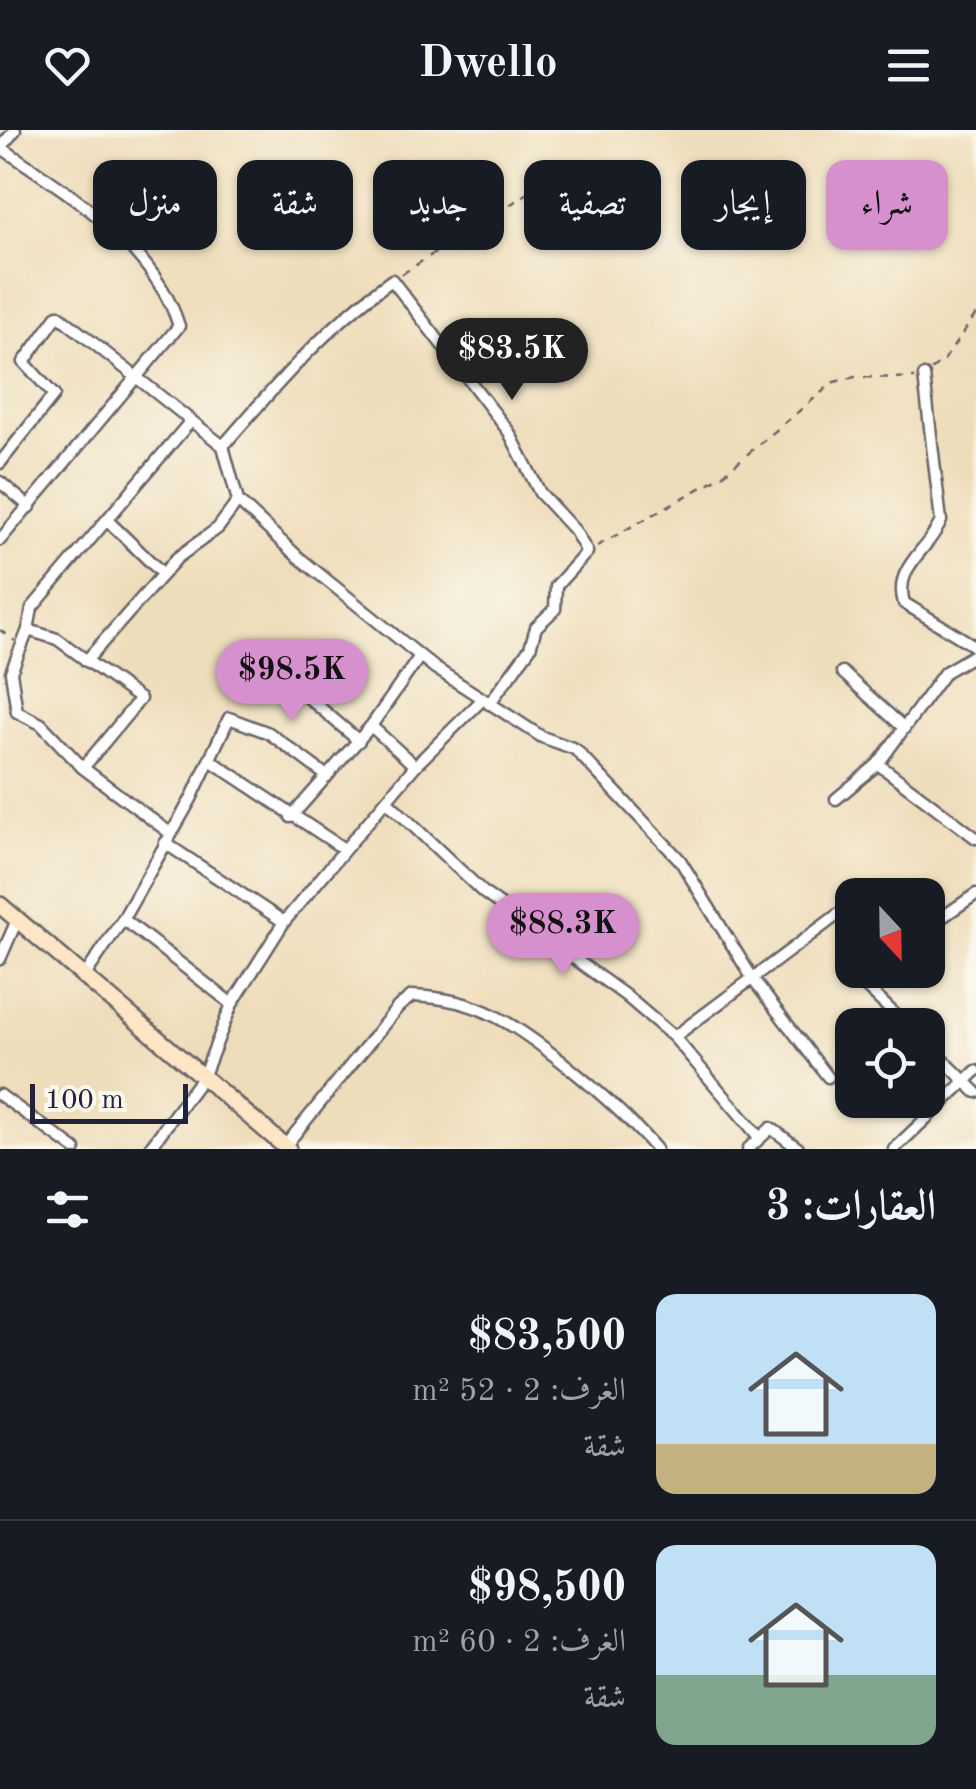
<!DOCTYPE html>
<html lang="ar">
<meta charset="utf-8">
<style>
body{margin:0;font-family:"Old Standard TT",Amiri,serif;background:#20242c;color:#f1f3f6;direction:rtl;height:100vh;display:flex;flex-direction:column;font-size:38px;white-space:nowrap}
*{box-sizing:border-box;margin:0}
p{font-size:32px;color:#9ea1a6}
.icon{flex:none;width:55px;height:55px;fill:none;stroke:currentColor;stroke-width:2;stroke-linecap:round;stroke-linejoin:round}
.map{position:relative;height:1019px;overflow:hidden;direction:ltr}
.details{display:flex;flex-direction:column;background:#171b24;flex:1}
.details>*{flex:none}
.top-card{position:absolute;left:30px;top:30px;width:918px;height:90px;direction:rtl;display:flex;gap:20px}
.needle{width:65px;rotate:158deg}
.controls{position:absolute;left:835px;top:748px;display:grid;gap:20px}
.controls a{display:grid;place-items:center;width:110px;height:110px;border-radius:20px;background:#171b24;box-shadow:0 2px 8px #0004;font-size:50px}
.scale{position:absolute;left:30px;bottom:25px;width:158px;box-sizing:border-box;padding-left:10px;border:5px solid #22223b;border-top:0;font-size:28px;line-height:35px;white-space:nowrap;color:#22223b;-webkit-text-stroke:8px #fbf7ec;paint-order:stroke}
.price{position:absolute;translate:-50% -85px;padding:0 22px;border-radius:35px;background:#d690ce;color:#111;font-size:32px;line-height:65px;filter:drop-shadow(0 2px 5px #0008)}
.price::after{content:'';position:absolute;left:50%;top:60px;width:30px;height:22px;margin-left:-15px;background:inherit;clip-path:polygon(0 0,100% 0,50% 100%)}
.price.on{background:#222;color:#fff}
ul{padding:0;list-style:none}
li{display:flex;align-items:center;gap:30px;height:250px;padding:0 40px}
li+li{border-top:2px solid #363941}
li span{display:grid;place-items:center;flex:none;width:280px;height:200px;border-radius:20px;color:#555}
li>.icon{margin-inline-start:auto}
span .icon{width:120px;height:120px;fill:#fffc;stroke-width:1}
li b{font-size:42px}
h2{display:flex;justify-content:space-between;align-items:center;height:120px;padding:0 40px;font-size:42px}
.chip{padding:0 35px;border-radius:20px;background:#171b24;box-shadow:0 2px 8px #0004;font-size:35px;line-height:90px}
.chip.on{background:#d690ce;color:#111}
header{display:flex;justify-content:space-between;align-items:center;height:130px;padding:0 40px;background:#171b24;font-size:45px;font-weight:700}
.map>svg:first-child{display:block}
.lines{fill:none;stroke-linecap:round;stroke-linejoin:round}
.minor-casing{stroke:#696367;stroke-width:15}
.secondary-casing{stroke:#696367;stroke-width:20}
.path{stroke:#696367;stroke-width:2.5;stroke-dasharray:8 8;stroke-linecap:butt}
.minor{stroke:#fff;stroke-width:10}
.secondary{stroke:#fde5c5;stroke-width:15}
</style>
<header><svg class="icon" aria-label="menu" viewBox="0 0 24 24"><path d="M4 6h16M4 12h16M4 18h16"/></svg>Dwello<svg class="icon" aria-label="heart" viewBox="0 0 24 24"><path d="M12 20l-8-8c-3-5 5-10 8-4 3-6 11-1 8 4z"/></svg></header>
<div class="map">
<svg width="976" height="1019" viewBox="0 0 976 1019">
<rect width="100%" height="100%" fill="#fbf7ec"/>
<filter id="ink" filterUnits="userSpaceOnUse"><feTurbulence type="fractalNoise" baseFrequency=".01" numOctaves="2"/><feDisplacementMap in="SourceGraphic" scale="20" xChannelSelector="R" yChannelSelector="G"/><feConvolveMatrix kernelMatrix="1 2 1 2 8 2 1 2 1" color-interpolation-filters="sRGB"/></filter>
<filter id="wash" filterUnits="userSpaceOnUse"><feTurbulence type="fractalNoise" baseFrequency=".0048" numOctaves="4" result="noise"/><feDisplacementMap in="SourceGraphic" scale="40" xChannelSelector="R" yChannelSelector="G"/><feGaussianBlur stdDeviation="2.25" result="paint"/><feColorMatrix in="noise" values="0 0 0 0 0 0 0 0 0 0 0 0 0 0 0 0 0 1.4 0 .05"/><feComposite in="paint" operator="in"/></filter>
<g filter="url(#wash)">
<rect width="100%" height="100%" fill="#eeddba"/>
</g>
<g filter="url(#ink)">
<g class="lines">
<!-- minor casing -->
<g class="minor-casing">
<g id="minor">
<path d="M0 17C67 62 154 115 179 196L0 410"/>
<polyline points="1,17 15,0"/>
<path d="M924 246 941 391C929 420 893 437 904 473L976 517"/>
<path d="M223 316C274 257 328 195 392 150L509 302 540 363 575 401 587 422 556 456 555 479 536 497 530 518 489 574"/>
<polyline points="0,333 54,265 24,232 58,185 223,316 238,371 218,398 177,428 86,531"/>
<polyline points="0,352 30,377"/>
<polyline points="238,371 297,426 435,538 542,607 575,619 680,730 754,851 828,947"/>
<polyline points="107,390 163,444"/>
<polyline points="28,500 32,478 189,293"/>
<polyline points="842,542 904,598"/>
<polyline points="297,558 359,611"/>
<polyline points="371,596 420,526"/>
<polyline points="210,630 344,719"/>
<polyline points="878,634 976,708"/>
<polyline points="83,638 140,569 57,509 28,500 11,542 17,582 41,594 83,638 170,703"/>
<polyline points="836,669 878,634 945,542 976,524"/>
<polyline points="387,671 484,763 626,866 674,907 759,1007"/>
<polyline points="291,687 371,596 415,636"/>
<polyline points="165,713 284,792"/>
<polyline points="123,789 232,874"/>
<polyline points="928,797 976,764"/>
<polyline points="0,829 17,790"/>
<polyline points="871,840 860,851 906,895"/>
<polyline points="86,844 123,789 191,669 229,588 269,603 327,646"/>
<polyline points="674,907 852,774"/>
<polyline points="928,915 976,962"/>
<polyline points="0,965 75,1019"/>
<path d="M285 1016 398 877 412 866C440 867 470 873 495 886 541 910 622 979 656 1019"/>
<polyline points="149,1019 204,945 232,874 284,792 415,636 482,570"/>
<polyline points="748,1019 771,998 799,1019"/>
<polyline points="894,1019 976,941"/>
</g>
</g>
<!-- secondary casing -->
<g class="secondary-casing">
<polyline id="secondary" points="0,775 288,1019"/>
</g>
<!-- path -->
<g class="path">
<polyline points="402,144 578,31"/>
<polyline points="931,240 944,230 976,184"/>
<polyline points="597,416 720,347 834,252 855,247 915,248"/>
<polyline points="0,500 15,511"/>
</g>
<!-- minor -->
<use href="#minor" class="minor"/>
<!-- secondary -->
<use href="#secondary" class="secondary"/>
</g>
</g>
</svg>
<div class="controls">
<a><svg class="needle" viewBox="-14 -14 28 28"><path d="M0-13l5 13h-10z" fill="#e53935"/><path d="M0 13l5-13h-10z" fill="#9ea1a6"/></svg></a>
<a><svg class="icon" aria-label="locate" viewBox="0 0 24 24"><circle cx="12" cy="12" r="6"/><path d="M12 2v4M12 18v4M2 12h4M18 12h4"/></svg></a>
</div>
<div class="scale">100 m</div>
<b class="price on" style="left:512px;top:273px">$83.5K</b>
<b class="price" style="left:292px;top:594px">$98.5K</b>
<b class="price" style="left:563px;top:848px">$88.3K</b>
<div class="top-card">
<a class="chip on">شراء</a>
<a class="chip">إيجار</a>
<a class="chip">تصفية</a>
<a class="chip">جديد</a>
<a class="chip">شقة</a>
<a class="chip">منزل</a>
</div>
</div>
<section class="details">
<h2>العقارات: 3<svg class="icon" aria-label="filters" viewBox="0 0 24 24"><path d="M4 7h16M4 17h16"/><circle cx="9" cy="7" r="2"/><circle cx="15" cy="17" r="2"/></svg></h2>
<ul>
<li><span style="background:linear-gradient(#bfe0f5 75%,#c2b280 0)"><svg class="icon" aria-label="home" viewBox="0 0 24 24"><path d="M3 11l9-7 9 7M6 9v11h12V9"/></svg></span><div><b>$83,500</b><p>الغرف: 2 · 52 m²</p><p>شقة</p></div></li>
<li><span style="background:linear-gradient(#bfe0f5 65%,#7fa58c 0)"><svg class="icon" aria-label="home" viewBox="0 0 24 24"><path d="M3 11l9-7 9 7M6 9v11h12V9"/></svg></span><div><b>$98,500</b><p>الغرف: 2 · 60 m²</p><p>شقة</p></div></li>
</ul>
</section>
